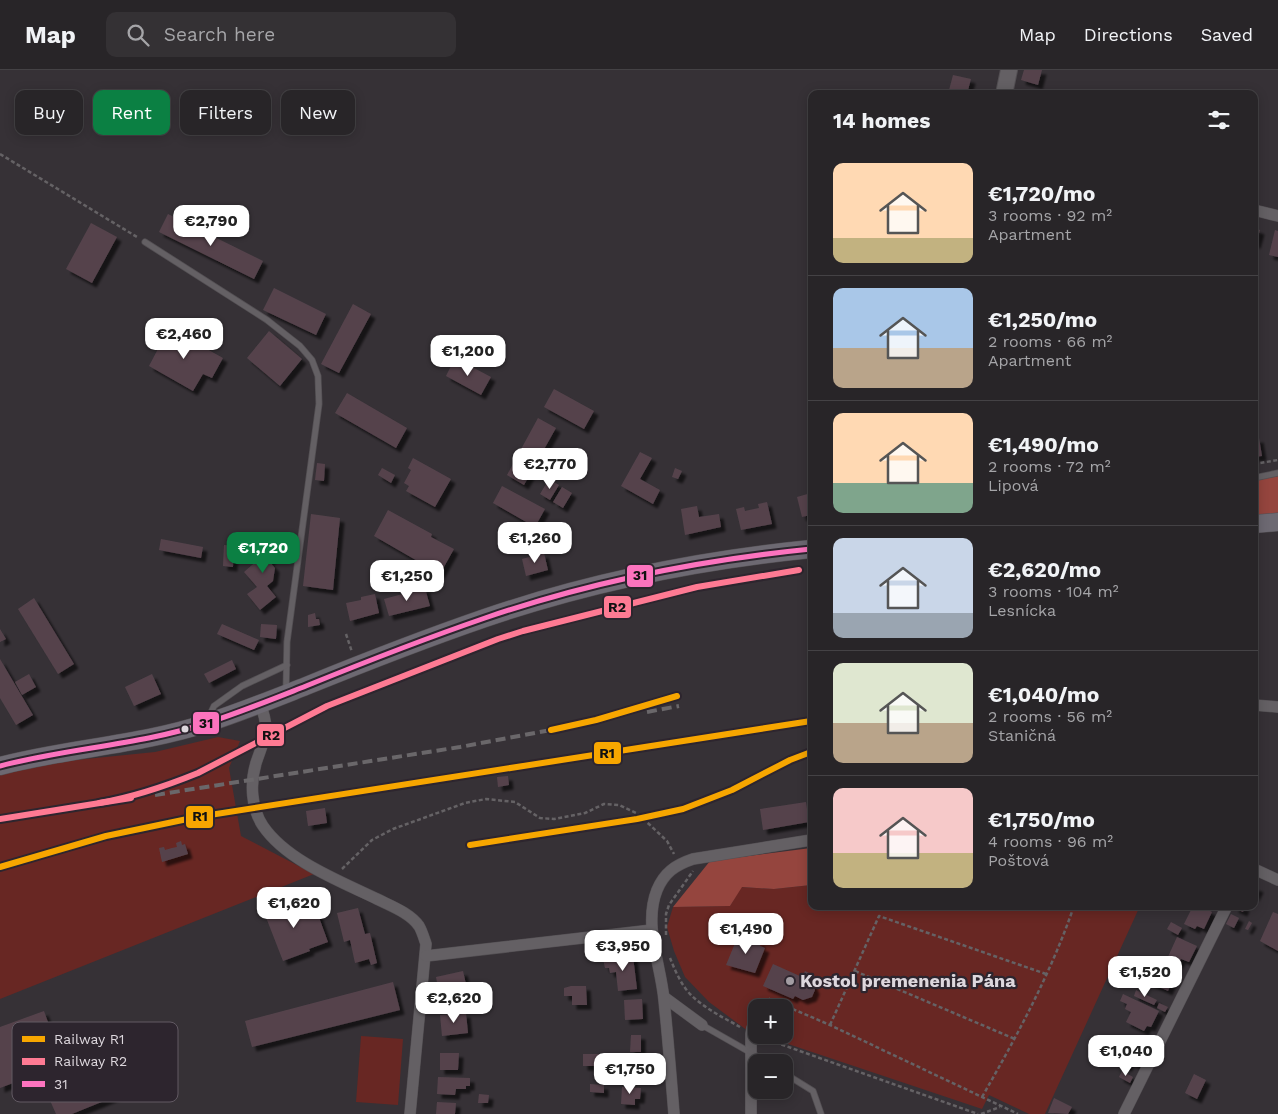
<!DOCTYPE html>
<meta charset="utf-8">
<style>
body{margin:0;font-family:"Work Sans",sans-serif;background:#343134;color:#f1f3f6;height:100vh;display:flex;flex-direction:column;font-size:19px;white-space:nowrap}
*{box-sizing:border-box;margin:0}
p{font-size:16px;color:#a5a5a8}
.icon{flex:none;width:28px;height:28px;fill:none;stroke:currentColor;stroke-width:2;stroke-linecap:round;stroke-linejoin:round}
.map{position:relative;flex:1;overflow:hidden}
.drawer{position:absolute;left:808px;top:20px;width:450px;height:820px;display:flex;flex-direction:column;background:#282528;border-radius:10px;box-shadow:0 2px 12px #0003,0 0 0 1px #444245}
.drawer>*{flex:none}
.hud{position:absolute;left:15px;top:20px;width:475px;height:45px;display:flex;gap:10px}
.buttons{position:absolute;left:748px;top:929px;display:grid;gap:10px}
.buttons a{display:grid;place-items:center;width:45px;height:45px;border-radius:10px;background:#282528;box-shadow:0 2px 12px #0003,0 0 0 1px #444245;font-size:25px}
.price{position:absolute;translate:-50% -42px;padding:0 11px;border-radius:10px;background:#fff;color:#222;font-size:16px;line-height:32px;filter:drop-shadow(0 1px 2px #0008)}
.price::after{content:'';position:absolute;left:50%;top:30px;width:15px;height:11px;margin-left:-8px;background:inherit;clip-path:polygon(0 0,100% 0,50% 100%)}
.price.current{background:#0b8043;color:#fff}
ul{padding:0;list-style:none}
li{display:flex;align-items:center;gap:15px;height:125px;padding:0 25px}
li+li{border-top:1px solid #444245}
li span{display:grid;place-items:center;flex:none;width:140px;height:100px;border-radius:10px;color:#555}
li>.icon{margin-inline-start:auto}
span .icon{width:60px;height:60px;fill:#fffc;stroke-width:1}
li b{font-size:21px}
h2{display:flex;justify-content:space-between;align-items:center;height:60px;padding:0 25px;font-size:21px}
.chip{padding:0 18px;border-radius:10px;background:#282528;box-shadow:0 2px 12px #0003,0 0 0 1px #444245;font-size:18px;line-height:45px}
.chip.current{background:#0b8043;color:#fff}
header{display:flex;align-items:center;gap:30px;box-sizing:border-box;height:70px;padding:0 25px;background:#282528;border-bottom:1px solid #444245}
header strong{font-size:24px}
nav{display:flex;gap:28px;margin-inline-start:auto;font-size:18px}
.search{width:350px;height:45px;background:#343134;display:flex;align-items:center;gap:12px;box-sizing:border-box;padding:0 18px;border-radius:10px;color:#a5a5a8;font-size:19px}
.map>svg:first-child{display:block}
.green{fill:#682723}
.forest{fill:#95453e}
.building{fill:#55434c;filter:url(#shadow)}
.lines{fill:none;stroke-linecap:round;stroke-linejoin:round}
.lane-casing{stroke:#534f53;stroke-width:7}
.street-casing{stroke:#534f53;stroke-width:12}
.secondary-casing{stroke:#534f53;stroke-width:18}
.primary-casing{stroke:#534f53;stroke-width:19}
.path{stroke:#656265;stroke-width:2.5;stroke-dasharray:4 2.5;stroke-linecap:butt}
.lane{stroke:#646064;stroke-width:5.5}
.street{stroke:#646064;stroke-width:11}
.secondary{stroke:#646064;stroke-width:16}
.primary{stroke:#6d6972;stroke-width:18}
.rail{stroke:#6a676a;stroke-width:4;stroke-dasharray:10 5;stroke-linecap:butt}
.bus-1-casing{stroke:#2d252e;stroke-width:9}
.bus-1{stroke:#fc73be;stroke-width:5}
.rail-1-casing{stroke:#2d252e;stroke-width:10}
.rail-2-casing{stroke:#2d252e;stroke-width:10}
.rail-1{stroke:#f7a600;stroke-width:6}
.rail-2{stroke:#fe7a93;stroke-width:6}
.bus-dot{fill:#ddd7dd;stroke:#2d252e;stroke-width:2}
.poi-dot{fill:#a39da3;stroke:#2d252e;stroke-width:2}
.labels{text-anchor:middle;stroke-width:4.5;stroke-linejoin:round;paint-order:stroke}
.poi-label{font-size:18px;font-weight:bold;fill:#ddd7dd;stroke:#2d252e;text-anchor:start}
.key{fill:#2d252e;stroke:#625a63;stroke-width:1}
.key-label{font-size:14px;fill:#ddd7dd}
.line-badge{stroke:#2d252e;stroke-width:2}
.pale-badge-label{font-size:14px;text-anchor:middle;font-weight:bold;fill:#111}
</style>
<header>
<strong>Map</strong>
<div class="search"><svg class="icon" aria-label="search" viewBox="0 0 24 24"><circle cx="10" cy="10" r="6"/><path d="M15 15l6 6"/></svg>Search here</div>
<nav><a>Map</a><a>Directions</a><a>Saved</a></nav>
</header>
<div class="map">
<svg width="1278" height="1044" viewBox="0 0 1278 1044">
<defs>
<filter id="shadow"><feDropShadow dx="4.5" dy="4.5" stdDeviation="1" flood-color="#0009"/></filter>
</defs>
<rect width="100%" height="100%" fill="#363136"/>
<!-- green -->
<g class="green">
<polygon points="218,667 240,671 229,698 241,766 314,804 0,929 0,704 36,694 155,682"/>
<polygon points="811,815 811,836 1140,836 1045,1044 1029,1044 989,1025 982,1039 761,965 784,965 784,938 756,938 756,963 748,961 709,932 685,907 674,881 667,857 673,837 730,836 741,817 774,819"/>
<polygon points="361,966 403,969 398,1035 356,1032"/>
</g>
<!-- forest -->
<g class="forest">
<polygon points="1278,406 1278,445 1254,446 1254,410"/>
<polygon points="811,778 811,815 774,819 742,817 730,836 673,837 710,791"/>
</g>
<!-- building -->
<g class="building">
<polygon points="1024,0 1042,0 1038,15 1021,10"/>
<polygon points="953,5 971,9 967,24 948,24"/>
<polygon points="168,144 263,191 254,209 159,162"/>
<polygon points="91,153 117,167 92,213 66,199"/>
<polygon points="1254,158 1260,160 1256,174 1254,174"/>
<polygon points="1275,160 1278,161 1278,187 1269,185"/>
<polygon points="274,218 326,244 316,265 263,240"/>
<polygon points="353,234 371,244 339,303 321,294"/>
<polygon points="169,258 223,288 212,308 203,304 193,321 149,296"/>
<polygon points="269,261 302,289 280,316 247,288"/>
<polygon points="455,288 491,307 481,325 446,306"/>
<polygon points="554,319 594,341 584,359 544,337"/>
<polygon points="347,323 407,358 396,378 335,343"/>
<polygon points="538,348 556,358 524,415 507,405"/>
<polygon points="1259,368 1262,386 1254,387 1254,369"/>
<polygon points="640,382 652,388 640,409 660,420 653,434 621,416"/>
<polygon points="413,388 451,409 435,437 406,421 409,416 404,413 411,400 408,398"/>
<polygon points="317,393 325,394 324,411 315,410"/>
<polygon points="382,398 395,405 391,413 378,405"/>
<polygon points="675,398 682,401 678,409 672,407"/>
<polygon points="549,409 559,415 550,430 540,424"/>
<polygon points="502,416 545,439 535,457 493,433"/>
<polygon points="562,417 572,423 563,438 553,432"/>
<polygon points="811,423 811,445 802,447 797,427"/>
<polygon points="767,432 772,454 741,460 736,439 744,437 745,441 754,439 759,438 758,434"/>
<polygon points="697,436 699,447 719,444 721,457 685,465 681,439"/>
<polygon points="388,440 432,464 431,467 454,479 440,504 374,466"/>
<polygon points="311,444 340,448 333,520 303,516"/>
<polygon points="267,467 280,483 269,491 275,498 273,511 267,516 276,527 260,540 247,524 257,517 244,502 259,489 252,480"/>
<polygon points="161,469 203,477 201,488 159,480"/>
<polygon points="224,475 234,476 233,497 223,496"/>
<polygon points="544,483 548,500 526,506 522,489"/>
<polygon points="425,518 430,536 389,546 384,529"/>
<polygon points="375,524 379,543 350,551 346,533 361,530 361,527"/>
<polygon points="34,528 74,594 58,604 18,539"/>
<polygon points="315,543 316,549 319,549 320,555 308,557 308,545"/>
<polygon points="222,554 259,570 254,580 217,564"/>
<polygon points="261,554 277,555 276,569 260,567"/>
<polygon points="0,559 6,569 0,572"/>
<polygon points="0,589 33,645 16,655 0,628"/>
<polygon points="232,590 236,599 209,613 204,604"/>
<polygon points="29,604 36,617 22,625 15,612"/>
<polygon points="152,604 161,624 134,636 125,617"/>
<polygon points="508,706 509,715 498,717 497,707"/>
<polygon points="806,732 809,752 763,760 760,739"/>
<polygon points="325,738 327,753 308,756 306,741"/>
<polygon points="181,771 182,775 185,774 188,784 162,792 159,778 164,777 165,780 172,778 177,777 176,773"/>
<polygon points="1254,816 1259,818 1254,828"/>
<polygon points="291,827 297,846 316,839 328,872 309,879 310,881 283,891 262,837"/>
<polygon points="1193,836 1201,836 1212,842 1204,859 1197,856 1195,859 1184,854"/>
<polygon points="1235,836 1245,836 1243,842 1234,838"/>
<polygon points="358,838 365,864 370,863 377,893 371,895 369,889 355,893 350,870 344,872 337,843"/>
<polygon points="1273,842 1278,844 1278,881 1260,871"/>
<polygon points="1231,844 1239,848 1234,858 1226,854"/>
<polygon points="1249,851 1252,853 1248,860 1245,859"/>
<polygon points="1171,852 1182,858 1178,865 1167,859"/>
<polygon points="738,866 756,874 758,871 761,873 760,876 765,878 755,903 726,895"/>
<polygon points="1177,867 1197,876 1189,892 1181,889 1179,894 1167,889"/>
<polygon points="633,886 637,919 618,921 616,902 610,903 609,898 605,898 603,889"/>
<polygon points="773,894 802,907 805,901 815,906 813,915 815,920 812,927 803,930 795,926 793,929 763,916"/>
<polygon points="1145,894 1174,907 1168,921 1139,908"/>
<polygon points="463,901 469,927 441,933 436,907"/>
<polygon points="393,912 400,940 252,977 245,951"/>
<polygon points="571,916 586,916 587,935 572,935 572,926 564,926 564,918"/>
<polygon points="1136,920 1157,930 1154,935 1134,926"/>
<polygon points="1123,924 1159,941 1151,957 1147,956 1144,961 1126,952 1131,942 1125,939 1127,934 1120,931"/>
<polygon points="642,929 643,949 625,950 624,930"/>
<polygon points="1159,933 1168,937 1165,942 1157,938"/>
<polygon points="44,941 63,994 0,1018 0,957"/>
<polygon points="466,943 468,963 442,966 440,945"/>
<polygon points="631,965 641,965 641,982 630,982"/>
<polygon points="1118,965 1144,978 1136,995 1130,992 1127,997 1121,994 1124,989 1119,987 1124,976 1115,972"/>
<polygon points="440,983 459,983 458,1000 440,1000"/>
<rect x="583" y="984" width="21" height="12"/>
<polygon points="620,986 643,987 642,1005 619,1004"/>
<polygon points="122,999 131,1020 72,1044 56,1044 49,1028"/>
<polygon points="1122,1001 1133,1007 1130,1013 1119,1007"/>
<polygon points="1194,1004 1206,1010 1197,1029 1185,1023"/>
<polygon points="438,1007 470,1008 470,1016 466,1016 466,1019 456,1019 455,1025 437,1024"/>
<polygon points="590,1014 604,1015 604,1023 590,1022"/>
<polygon points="622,1017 641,1018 640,1029 635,1029 635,1035 621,1034"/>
<polygon points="479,1024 489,1025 488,1033 478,1033"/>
<polygon points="1054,1028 1072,1037 1068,1044 1048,1043"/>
<polygon points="437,1032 456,1033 455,1044 436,1044"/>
</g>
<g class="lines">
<!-- lane casing -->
<g class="lane-casing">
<g id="lane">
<polyline points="145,172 267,250 300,276 312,290 318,306 319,334 287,572 286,621"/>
<polyline points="1254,408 1278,403"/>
<polyline points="208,649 214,636 242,616 287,595"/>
<polyline points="702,955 767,992"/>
<polyline points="784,1003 813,1021 821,1044"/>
</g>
</g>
<!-- street casing -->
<g class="street-casing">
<g id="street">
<polyline points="1254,140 1278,146"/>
<path d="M260 634C271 660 264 669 256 693 250 713 251 738 263 756 287 791 340 811 377 829 391 836 410 843 419 856 422 861 424 868 426 874L410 1044"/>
<polyline points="1254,635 1278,637"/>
<polyline points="1254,799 1278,810"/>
<polyline points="426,886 652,860"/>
<polyline points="664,927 702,955"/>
<path d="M674 1044C671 1006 668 968 664 930 661 895 643 855 657 820 664 803 675 795 693 789L811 770"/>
<polyline points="751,1044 751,964 752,958"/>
<polyline points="1124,1044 1227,836"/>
</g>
</g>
<!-- secondary casing -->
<g class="secondary-casing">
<polyline id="secondary" points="1004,24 1009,0"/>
</g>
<!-- primary casing -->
<g class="primary-casing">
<g id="primary">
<polyline points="1254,454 1278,452"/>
<path d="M0 696C68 678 140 675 207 653 241 642 273 629 306 616 365 592 424 569 485 548 590 512 701 490 811 479"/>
</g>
</g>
<!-- path -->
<g class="path">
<polyline points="0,84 137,167"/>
<polyline points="1254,394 1278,390"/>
<polyline points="346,564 352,582"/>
<polyline points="342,799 372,770 393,759 465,733 486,729 515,732 540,748 554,749 585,743 604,734 619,735 636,743 650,755 667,771 674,784"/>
<polyline points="666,865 666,844 669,835 693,801"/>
<path d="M670 888C675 900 681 915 691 925 704 938 724 948 740 957"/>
<polyline points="855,901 1015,969"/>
<polyline points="762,938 767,928 830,955 1018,1044"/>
<polyline points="830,955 879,846 1046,904"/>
<polyline points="763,968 978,1044"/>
<path d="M982 1027C1017 966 1051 903 1074 836"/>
<polyline points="981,1044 1000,1037"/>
</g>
<!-- lane -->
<use href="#lane" class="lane"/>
<!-- street -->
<use href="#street" class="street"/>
<!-- secondary -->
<use href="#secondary" class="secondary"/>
<!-- primary -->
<use href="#primary" class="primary"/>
<!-- rail -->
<g class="rail">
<polyline points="647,642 679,636"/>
<polyline points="155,725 460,677 556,659 677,626"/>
<path d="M93 734C130 727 164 717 198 703L327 636 498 569 523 561 697 517 799 500"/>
<polyline points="0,749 100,733"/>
<polyline points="470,775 637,749 683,739 732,720 790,690 811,682"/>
</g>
<!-- bus-1 casing -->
<g class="bus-1-casing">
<path id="bus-1" d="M0 696C68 678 140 675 207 653 241 642 273 629 306 616 365 592 424 569 485 548 590 512 701 490 811 479"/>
</g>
<!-- bus-1 -->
<use href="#bus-1" class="bus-1"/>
<!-- rail-1 casing -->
<g class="rail-1-casing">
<g id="rail-1">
<polyline points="551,660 596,650 677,626"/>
<polyline points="470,775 637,749 683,739 732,720 790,690 811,682"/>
<polyline points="0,797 106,766 197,747 811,651"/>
</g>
</g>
<!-- rail-2 casing -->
<g class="rail-2-casing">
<g id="rail-2">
<path d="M99 733C134 727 166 716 198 703L327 636 498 569 523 561 697 517 799 500"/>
<polyline points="0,749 131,728"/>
</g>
</g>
<!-- rail-1 -->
<use href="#rail-1" class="rail-1"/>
<!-- rail-2 -->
<use href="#rail-2" class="rail-2"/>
</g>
<!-- markers -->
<circle class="bus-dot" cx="185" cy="659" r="4.5"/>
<circle class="poi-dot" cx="790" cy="911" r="5"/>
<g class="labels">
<!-- poi labels -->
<g class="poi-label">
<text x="800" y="917">Kostol premenenia Pána</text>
</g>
</g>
<!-- legend -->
<rect x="12" y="952" width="166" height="80" rx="8" class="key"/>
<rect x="22" y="966" width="23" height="6" fill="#f7a600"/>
<rect x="22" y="988" width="23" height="7" fill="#fe7a93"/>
<rect x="22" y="1011" width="23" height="6" fill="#fc73be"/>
<g class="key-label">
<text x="54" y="974">Railway R1</text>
<text x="54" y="996">Railway R2</text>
<text x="54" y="1019">31</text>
</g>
<g class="line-badge">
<rect x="626" y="494" width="28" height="24" rx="5" fill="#fc73be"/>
<rect x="603" y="525" width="29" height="24" rx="5" fill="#fe7a93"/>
<rect x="192" y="641" width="28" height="24" rx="5" fill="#fc73be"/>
<rect x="256" y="653" width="29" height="24" rx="5" fill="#fe7a93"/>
<rect x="593" y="671" width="29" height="24" rx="5" fill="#f7a600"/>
<rect x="185" y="735" width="29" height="24" rx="5" fill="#f7a600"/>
</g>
<g class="pale-badge-label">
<text x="640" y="510">31</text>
<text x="617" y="542">R2</text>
<text x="206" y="658">31</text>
<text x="271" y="670">R2</text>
<text x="607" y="688">R1</text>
<text x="200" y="751">R1</text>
</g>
</svg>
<div class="buttons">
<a>+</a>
<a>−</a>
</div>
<b class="price" style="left:211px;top:177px">€2,790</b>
<b class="price" style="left:184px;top:290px">€2,460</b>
<b class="price" style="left:468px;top:307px">€1,200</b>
<b class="price" style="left:550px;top:420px">€2,770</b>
<b class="price" style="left:535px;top:494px">€1,260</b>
<b class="price current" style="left:263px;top:504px">€1,720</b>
<b class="price" style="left:407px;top:532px">€1,250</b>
<b class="price" style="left:294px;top:859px">€1,620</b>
<b class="price" style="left:746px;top:885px">€1,490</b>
<b class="price" style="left:623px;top:902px">€3,950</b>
<b class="price" style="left:1145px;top:928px">€1,520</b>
<b class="price" style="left:454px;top:954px">€2,620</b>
<b class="price" style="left:1126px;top:1007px">€1,040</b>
<b class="price" style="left:630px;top:1025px">€1,750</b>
<div class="hud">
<a class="chip">Buy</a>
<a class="chip current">Rent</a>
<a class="chip">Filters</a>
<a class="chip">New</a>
</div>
<section class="drawer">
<h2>14 homes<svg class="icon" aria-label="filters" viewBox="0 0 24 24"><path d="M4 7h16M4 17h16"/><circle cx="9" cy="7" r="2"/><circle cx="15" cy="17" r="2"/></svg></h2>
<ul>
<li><span style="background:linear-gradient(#ffd9b3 75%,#c2b280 0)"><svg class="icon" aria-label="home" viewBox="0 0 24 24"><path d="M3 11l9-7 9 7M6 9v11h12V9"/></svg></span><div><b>€1,720/mo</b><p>3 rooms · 92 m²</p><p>Apartment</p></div></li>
<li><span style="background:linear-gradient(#a9c7e8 60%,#b9a48a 0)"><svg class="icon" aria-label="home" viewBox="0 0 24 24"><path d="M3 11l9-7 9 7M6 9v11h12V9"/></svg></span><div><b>€1,250/mo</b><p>2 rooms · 66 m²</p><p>Apartment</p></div></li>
<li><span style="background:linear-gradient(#ffd9b3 70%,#7fa58c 0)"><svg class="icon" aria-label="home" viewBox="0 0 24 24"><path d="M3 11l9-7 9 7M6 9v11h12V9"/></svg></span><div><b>€1,490/mo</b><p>2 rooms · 72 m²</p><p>Lipová</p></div></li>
<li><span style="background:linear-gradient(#c9d6e8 75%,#9aa5b1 0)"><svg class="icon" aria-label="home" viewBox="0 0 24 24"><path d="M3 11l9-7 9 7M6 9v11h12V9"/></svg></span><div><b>€2,620/mo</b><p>3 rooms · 104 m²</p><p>Lesnícka</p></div></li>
<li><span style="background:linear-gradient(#dfe7d0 60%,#b9a48a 0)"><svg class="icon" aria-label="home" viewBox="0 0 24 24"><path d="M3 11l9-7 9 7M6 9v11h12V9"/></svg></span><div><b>€1,040/mo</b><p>2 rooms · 56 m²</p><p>Staničná</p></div></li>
<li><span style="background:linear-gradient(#f6c9c9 65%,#c2b280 0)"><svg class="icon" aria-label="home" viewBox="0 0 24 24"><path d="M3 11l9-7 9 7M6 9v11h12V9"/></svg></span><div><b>€1,750/mo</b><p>4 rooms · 96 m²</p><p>Poštová</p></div></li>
</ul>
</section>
</div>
